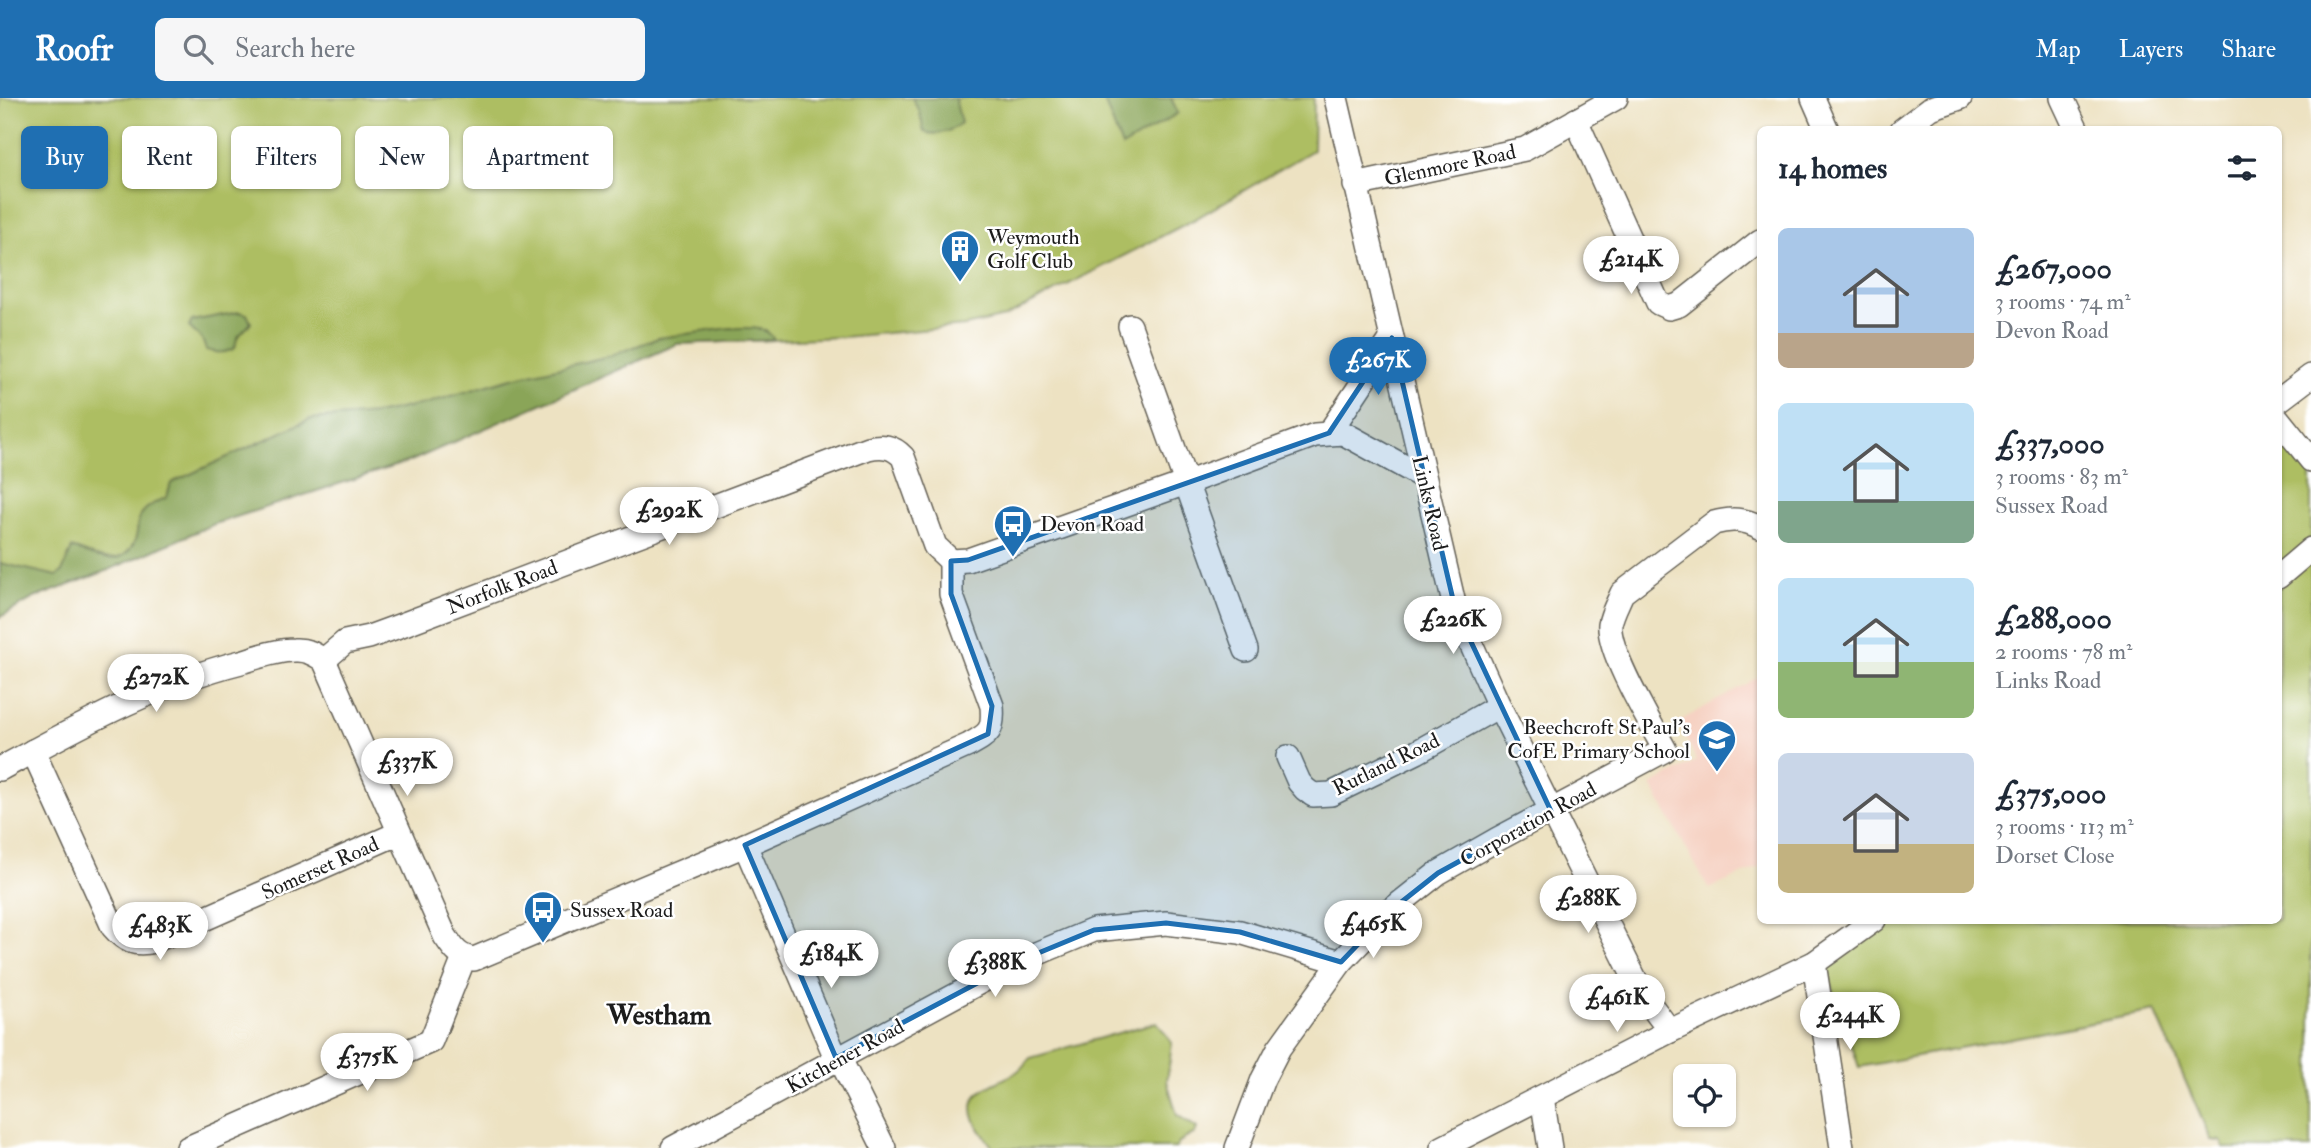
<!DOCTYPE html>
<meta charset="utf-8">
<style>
body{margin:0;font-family:"IM FELL Double Pica",serif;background:#f6f6f7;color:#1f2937;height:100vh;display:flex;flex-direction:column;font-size:26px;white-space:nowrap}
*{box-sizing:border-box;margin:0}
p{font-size:23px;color:#747a83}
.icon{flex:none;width:38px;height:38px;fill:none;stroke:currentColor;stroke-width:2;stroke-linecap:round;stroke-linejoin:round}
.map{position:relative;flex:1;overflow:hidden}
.drawer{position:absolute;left:1757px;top:28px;width:525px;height:798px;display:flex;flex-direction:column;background:#fff;border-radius:10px;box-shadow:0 2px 5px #0004}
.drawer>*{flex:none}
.banner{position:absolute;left:21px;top:28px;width:665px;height:63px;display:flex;gap:14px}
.buttons{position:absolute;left:1673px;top:966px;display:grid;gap:14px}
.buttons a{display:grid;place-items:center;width:63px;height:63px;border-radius:10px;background:#fff;box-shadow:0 2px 5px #0004;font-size:35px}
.price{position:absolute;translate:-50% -60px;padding:0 16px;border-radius:24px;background:#fff;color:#222;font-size:23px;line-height:46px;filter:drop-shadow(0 2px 4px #0008)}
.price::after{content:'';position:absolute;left:50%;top:42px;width:21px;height:16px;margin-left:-10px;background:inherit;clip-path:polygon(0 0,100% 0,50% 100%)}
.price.selected{background:#1f6fb2;color:#fff}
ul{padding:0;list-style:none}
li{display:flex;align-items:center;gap:21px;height:175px;padding:0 21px}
li span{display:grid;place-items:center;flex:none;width:196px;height:140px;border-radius:10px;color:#555}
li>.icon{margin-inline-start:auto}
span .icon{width:84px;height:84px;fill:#fffc;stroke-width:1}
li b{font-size:30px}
h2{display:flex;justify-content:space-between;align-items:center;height:84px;padding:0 21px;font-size:30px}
.tag{padding:0 24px;border-radius:10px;background:#fff;box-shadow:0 2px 5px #0004;font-size:24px;line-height:63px}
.tag.selected{background:#1f6fb2;color:#fff}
header{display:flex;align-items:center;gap:42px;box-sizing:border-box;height:98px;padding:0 35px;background:#1f6fb2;color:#fff}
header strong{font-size:33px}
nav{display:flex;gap:38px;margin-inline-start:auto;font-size:24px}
.search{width:490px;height:63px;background:#f6f6f7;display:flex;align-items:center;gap:18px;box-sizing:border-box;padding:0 24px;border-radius:10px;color:#747a83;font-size:26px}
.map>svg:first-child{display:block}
.built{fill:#f6d2c3}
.green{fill:#adbe62;stroke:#646d3f;stroke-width:2}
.forest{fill:#8aa558;stroke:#53603a;stroke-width:2}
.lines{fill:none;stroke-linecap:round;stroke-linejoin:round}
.street-casing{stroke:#656156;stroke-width:26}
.street{stroke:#fff;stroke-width:23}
.marked{fill:#1f6fb2;fill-opacity:0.2;stroke:#1f6fb2;stroke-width:5;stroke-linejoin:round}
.labels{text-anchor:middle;stroke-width:5;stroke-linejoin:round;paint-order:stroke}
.street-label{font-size:21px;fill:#1c1c1c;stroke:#fff}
.poi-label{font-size:21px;fill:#1c1c1c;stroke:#fff;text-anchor:start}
.district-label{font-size:28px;font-weight:bold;fill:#1c1c1c;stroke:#fff}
</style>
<header>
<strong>Roofr</strong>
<div class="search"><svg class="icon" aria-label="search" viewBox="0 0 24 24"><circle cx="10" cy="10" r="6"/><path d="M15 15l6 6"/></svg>Search here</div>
<nav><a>Map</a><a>Layers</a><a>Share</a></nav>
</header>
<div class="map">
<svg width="2311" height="1050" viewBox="0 0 2311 1050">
<rect width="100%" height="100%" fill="#fff"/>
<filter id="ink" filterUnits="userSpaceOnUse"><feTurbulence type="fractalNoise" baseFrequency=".0143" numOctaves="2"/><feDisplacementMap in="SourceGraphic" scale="14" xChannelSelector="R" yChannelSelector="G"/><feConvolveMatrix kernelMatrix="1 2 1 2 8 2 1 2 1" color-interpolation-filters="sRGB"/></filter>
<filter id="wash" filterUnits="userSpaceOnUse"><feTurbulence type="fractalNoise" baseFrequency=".00686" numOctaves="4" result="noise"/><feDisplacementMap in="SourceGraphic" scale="28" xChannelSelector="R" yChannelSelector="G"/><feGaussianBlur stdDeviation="1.57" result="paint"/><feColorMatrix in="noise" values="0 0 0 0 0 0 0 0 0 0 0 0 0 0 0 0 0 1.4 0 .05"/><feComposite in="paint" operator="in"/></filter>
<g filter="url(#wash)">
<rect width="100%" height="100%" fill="#ede2c2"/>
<!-- built -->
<polygon class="built" points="1760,578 1760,769 1709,791 1651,687 1697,663 1678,624"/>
<!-- green -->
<g class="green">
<polygon points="0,0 1314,0 1313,52 1195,121 1005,219 965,228 843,239 677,246 413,362 214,426 106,473 34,500 0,519"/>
<polygon points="2279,321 2311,362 2311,1050 2223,1050 2221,1043 2211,1042 2155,913 1859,969 1824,864 1884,823 2278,822"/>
<path d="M1157 924 1172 945 1167 983 1177 1017 1197 1030 1195 1035 1179 1044 1176 1050H993C987 1041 979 1032 975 1023 961 992 998 986 1015 975 1020 972 1026 965 1030 960Z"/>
</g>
<!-- forest -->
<g class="forest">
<path d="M912 0H955L961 25C950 34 937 38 924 34L920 15Z"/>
<polygon points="1103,0 1171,0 1178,15 1122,49"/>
<path d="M239 214 247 216 251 225 237 240 235 250C224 256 217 255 206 252L202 241 189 229 192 223Z"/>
<path d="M730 230C745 231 767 226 774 242L677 246 413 362 214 426 106 473 34 500 0 519V465L57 478 62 474 72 450C98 459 125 473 136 439 138 433 137 425 140 418 146 408 157 404 167 399L171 385 310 321 375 316 428 305 508 281 610 258 658 240Z"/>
</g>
</g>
<g filter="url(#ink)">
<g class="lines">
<!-- street casing -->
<g class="street-casing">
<g id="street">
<polyline points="1336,0 1455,510 1499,608 1643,897 1670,933"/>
<polyline points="1813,0 1827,32"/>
<polyline points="2062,0 2077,32"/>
<polyline points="1576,22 1658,205 1669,210 1679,207 1760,143"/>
<polyline points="1902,32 1931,10 1960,0"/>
<polyline points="1355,87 1525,51 1616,0"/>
<polyline points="1130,228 1246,552"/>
<polyline points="2278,303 2311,278"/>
<polyline points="2278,321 2311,362"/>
<polyline points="1329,335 1392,240"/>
<polyline points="951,463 968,462 1186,385 1315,337 1343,335 1423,379"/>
<polyline points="2278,479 2311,451"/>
<path d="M324 562 445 838C453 850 458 859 474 861L745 747 969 647C989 636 994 633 992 608L951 496V463"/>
<path d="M324 562 345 544 369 539 399 528 868 350C882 347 893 348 903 359L935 448 951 463"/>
<path d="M33 653 113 829C125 843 135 848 154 843L399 735"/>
<polyline points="1288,659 1299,684 1305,691 1313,697 1331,696 1417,654 1499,608"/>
<path d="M0 671C78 629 154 586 241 564 258 559 277 552 294 552 306 551 314 556 324 562"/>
<polyline points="745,747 836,960 843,967 884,1050"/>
<polyline points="1814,865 1842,1050"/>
<polyline points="1542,999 1550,1050"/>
<polyline points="188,1050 431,943 464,860"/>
<polyline points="673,1050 1019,863 1094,832 1166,825 1240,834 1341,864"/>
<path d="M1237 1050 1263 981 1279 950 1341 864 1390 813 1438 775 1496 742 1665 652C1651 626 1607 553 1610 526 1612 515 1618 505 1622 495L1714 425C1731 420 1744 421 1760 429"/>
<polyline points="1442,1050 1670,933 1814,865 1874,822"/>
</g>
</g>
<!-- street -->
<use href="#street" class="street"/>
</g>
</g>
<!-- marked area -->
<path class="marked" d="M1392 240 1455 510 1551 713 1438 775 1390 813 1341 864 1240 834 1166 825 1094 832 1019 863 836 960 745 747 988 636 992 608 951 496V463L968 462 1329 335Z"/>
<!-- icons -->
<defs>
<g id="building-pin" transform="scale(2.0125)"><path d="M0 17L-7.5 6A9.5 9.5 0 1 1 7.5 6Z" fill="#1f6fb2" stroke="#fff"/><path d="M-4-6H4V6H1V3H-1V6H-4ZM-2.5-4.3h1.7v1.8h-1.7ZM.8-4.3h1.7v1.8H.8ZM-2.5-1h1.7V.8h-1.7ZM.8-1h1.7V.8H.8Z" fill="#fff"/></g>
<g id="bus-pin" transform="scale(2.0125)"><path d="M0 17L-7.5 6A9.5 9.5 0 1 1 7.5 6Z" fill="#1f6fb2" stroke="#fff"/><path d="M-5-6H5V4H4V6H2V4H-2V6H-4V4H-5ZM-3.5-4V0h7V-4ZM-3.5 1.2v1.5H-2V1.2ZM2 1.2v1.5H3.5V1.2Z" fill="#fff"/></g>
<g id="school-pin" transform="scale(2.0125)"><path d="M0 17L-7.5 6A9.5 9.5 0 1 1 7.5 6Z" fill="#1f6fb2" stroke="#fff"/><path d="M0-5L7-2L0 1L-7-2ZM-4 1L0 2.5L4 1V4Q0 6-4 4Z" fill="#fff"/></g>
</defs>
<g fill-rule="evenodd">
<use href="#building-pin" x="960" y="151"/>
<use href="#bus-pin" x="1013" y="426"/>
<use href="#school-pin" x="1717" y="641"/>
<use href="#bus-pin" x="543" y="812"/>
</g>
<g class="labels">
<!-- street labels -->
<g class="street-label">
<text transform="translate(1450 67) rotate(-12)" y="7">Glenmore Road</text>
<text transform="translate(1430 405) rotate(77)" y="7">Links Road</text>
<text transform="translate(502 489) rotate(-21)" y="7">Norfolk Road</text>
<text transform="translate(1386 666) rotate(-26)" y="7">Rutland Road</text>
<text transform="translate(1528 726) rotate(-29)" y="7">Corporation Road</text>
<text transform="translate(320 770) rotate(-24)" y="7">Somerset Road</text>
<text transform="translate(845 958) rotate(-29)" y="7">Kitchener Road</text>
</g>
<!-- poi labels -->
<g class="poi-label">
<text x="987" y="146">Weymouth<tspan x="987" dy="24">Golf Club</tspan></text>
<text x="1040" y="433">Devon Road</text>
<text x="1690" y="636" text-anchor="end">Beechcroft St Paul's<tspan x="1690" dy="24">CofE Primary School</tspan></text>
<text x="570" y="819">Sussex Road</text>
</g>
<!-- district labels -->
<g class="district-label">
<text x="659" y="926">Westham</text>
</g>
</g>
</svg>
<div class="buttons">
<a><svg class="icon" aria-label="locate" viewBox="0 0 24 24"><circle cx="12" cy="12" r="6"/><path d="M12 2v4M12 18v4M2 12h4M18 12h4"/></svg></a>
</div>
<b class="price" style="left:1631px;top:198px">£214K</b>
<b class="price selected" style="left:1378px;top:299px">£267K</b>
<b class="price" style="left:669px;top:449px">£292K</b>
<b class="price" style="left:1453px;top:558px">£226K</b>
<b class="price" style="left:156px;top:616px">£272K</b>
<b class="price" style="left:407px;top:700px">£337K</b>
<b class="price" style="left:1588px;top:837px">£288K</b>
<b class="price" style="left:1373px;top:862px">£465K</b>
<b class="price" style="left:160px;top:864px">£483K</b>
<b class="price" style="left:831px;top:892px">£184K</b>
<b class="price" style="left:995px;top:901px">£388K</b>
<b class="price" style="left:1617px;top:936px">£461K</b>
<b class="price" style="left:1850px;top:954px">£244K</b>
<b class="price" style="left:367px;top:995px">£375K</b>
<div class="banner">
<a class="tag selected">Buy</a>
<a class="tag">Rent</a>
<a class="tag">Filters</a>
<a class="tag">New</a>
<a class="tag">Apartment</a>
</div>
<section class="drawer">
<h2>14 homes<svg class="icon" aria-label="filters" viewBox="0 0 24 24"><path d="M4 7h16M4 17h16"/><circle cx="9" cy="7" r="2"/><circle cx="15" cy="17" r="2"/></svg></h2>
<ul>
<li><span style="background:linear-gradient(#a9c7e8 75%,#b9a48a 0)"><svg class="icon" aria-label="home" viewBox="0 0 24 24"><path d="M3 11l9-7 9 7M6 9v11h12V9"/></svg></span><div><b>£267,000</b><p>3 rooms · 74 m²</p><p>Devon Road</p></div></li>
<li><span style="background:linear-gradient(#bfe0f5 70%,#7fa58c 0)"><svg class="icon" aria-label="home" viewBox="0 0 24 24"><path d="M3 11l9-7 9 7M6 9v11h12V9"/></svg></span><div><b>£337,000</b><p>3 rooms · 83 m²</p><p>Sussex Road</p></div></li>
<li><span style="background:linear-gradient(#bfe0f5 60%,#8fb573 0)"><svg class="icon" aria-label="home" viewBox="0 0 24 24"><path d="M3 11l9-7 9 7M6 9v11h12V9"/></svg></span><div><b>£288,000</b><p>2 rooms · 78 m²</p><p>Links Road</p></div></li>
<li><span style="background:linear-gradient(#c9d6e8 65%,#c2b280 0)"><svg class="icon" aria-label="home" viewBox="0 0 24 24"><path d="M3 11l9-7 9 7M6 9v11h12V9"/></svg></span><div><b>£375,000</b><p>3 rooms · 113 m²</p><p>Dorset Close</p></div></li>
</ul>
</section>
</div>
